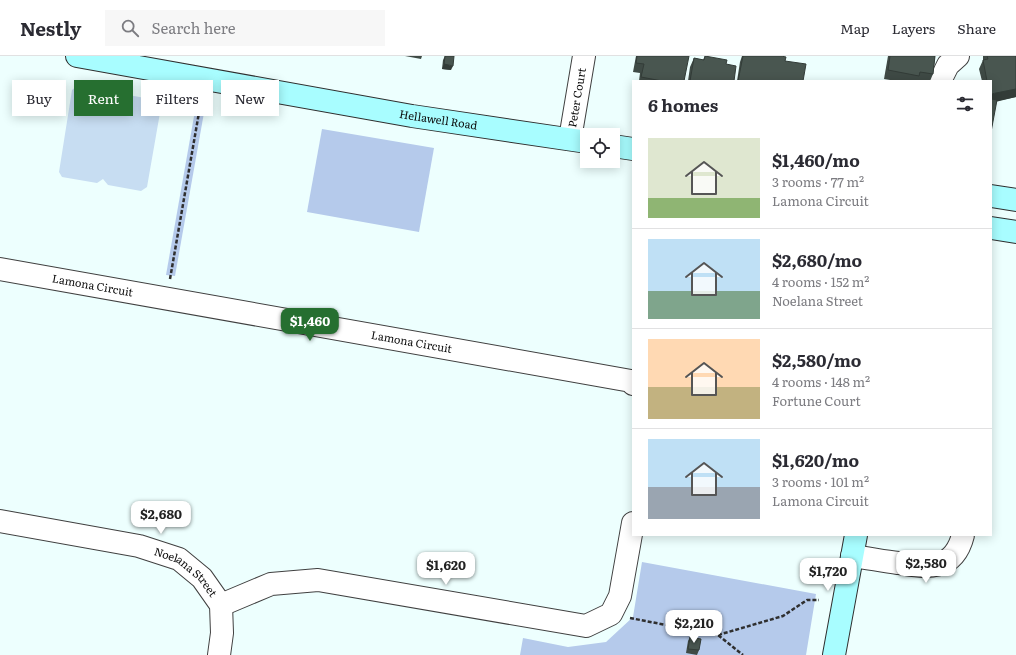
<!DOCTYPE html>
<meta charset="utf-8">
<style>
body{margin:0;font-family:Literata,serif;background:#f7f7f7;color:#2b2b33;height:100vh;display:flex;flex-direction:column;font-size:15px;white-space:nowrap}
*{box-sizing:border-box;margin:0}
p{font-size:13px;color:#7c7c81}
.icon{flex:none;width:22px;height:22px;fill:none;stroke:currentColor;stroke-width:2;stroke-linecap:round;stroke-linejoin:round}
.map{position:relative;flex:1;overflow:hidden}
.panel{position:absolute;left:632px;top:24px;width:360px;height:456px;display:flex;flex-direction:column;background:#fff;border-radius:0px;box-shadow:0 2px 10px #0003}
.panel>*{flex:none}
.guide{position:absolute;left:12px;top:24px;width:380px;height:36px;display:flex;gap:8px}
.controls{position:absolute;left:580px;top:72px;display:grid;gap:8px}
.controls a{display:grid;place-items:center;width:40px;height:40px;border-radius:0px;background:#fff;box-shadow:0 2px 10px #0003;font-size:20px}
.price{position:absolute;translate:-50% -34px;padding:0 9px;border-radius:8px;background:#fff;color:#222;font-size:13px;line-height:26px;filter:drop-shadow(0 1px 2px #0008)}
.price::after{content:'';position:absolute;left:50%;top:24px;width:12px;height:9px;margin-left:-6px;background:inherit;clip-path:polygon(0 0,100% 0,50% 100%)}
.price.selected{background:#266f30;color:#fff}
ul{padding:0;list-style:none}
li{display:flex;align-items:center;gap:12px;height:100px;padding:0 16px}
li+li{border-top:1px solid #e1e1e2}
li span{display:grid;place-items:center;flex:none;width:112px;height:80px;border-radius:0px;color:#555}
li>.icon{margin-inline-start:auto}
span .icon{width:48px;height:48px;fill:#fffc;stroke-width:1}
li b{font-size:17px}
h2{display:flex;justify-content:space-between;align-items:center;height:48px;padding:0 16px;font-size:17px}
.pill{padding:0 14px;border-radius:0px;background:#fff;box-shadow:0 2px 10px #0003;font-size:14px;line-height:36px}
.pill.selected{background:#266f30;color:#fff}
header{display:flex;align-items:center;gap:24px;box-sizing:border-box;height:56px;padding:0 20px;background:#fff;border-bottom:1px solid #e1e1e2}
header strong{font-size:19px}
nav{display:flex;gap:22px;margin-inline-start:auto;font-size:14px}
.search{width:280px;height:36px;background:#f7f7f7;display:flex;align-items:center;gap:10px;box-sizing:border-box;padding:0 14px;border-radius:0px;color:#7c7c81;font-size:15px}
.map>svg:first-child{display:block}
.green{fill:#b5caeb}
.pitch{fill:#c7ddf2}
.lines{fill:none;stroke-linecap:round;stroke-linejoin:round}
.street-casing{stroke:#404040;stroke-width:24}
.secondary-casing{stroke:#2f2f2f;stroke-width:24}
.path{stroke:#2f2f2f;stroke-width:2.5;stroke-dasharray:4 2;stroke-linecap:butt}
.street{stroke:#fff;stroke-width:22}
.secondary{stroke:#a8fdff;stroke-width:22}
.wall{fill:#3f4a45}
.shaded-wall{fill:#333c38}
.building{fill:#495650;stroke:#333c38}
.labels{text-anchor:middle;stroke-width:4;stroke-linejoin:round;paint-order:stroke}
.street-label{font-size:11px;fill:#0d0d0d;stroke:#fff}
</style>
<header>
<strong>Nestly</strong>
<div class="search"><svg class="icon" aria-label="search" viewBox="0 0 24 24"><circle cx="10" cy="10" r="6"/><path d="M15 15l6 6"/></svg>Search here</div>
<nav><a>Map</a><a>Layers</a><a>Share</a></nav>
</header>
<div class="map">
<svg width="1016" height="599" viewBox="0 0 1016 599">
<rect width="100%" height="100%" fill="#edfffe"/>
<!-- green -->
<g class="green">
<polygon points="196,49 205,51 175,220 166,219"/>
<polygon points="322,73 434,92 419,176 307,156"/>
<polygon points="642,506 816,538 806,599 520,599 523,582 568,591 606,586 633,561"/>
</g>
<!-- pitch -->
<polygon class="pitch" points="77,30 114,36 117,42 123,38 156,44 161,51 147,131 141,135 108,129 103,123 97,127 62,121 59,116 72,34"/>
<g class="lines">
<!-- street casing -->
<g class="street-casing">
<g id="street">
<polyline points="940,25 948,9 958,0"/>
<path id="s1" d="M570 83 584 0"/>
<path id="s2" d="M0 213 631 325 633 328"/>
<path id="s3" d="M0 465 139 490 179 503 202 522 221 549 222 577 219 599"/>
<path d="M852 500C867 502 883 505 898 507 928 512 954 515 963 479"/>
<polyline points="221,549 271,528 318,524 586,570 611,558 620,540 633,467"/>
</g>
</g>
<!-- secondary casing -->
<g class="secondary-casing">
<g id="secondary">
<path id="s4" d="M77 0 412 60 587 86"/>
<polyline points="613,90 633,93"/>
<polyline points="991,140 1016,144"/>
<polyline points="991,172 1016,176"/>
<polyline points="834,599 856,479"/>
</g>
</g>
<!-- path -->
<g class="path">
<polyline points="170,223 201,45"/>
<polyline points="630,562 718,579 743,599"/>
<polyline points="718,579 783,560 807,544 819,544"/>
</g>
<!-- street -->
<use href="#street" class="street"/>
<!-- secondary -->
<use href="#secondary" class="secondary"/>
</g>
<!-- wall -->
<g class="wall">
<polygon points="405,0 422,0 421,3"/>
<polygon points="445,0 451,14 442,13 443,4"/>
<polygon points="636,0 686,0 684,25 639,25 640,17 633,16"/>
<polygon points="705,0 726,8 734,25 688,25 690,11 694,2 703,4"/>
<polygon points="742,0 781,0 803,25 737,25 740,6"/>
<polygon points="888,0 935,0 933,18 930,25 896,25 884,23"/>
<polygon points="983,0 1016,0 1016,41 997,45 991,25 982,25 979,13 983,4"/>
<polygon points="690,581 699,594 697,599 686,597 688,585"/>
</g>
<!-- shaded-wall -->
<g class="shaded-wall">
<polygon points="444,8 453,10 451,14 442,13"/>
<polygon points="1016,33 1016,41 991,47 991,38"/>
</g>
<!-- building -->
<g class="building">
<polygon points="445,0 454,0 453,10 444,8"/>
<polygon points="637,0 689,0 684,25 662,25 641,21 644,8 636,7"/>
<polygon points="705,0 727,4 726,8 736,10 734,25 690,25 694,2 704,4"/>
<polygon points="743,0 781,0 786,1 785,5 806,8 803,25 738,25"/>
<polygon points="890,0 935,0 933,18 920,16 919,20 888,14"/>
<polygon points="987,0 1016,0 1016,33 991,38 991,25 987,25 983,4 988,3"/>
<polygon points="991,43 997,44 991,76"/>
<polygon points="690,581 701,583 699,594 688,593"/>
</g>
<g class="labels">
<!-- street labels -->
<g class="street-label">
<text dy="4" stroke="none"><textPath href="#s1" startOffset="42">Peter Court</textPath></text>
<text dy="4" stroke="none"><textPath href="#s4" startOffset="367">Hellawell Road</textPath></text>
<text dy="4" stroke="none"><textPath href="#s2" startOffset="94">Lamona Circuit</textPath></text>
<text dy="4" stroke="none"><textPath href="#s2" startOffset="418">Lamona Circuit</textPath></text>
<text dy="4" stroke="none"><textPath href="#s3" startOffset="196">Noelana Street</textPath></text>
</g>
</g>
</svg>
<div class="controls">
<a><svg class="icon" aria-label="locate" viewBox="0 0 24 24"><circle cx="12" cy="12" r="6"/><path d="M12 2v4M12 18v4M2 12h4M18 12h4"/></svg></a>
</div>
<b class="price selected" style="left:310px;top:286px">$1,460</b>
<b class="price" style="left:161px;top:479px">$2,680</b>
<b class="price" style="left:926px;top:528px">$2,580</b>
<b class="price" style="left:446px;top:530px">$1,620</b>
<b class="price" style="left:828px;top:536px">$1,720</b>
<b class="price" style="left:694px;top:588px">$2,210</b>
<div class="guide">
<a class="pill">Buy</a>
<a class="pill selected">Rent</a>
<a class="pill">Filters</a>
<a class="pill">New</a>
</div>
<section class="panel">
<h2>6 homes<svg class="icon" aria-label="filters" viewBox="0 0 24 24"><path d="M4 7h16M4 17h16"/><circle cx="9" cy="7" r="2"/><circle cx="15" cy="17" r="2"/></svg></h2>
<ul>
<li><span style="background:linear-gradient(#dfe7d0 75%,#8fb573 0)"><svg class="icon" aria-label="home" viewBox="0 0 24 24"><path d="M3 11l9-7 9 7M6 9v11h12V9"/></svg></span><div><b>$1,460/mo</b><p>3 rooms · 77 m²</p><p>Lamona Circuit</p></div></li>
<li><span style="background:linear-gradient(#bfe0f5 65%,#7fa58c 0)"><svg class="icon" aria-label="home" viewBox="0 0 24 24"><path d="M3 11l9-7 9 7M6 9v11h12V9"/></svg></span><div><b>$2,680/mo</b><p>4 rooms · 152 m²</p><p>Noelana Street</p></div></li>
<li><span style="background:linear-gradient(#ffd9b3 60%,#c2b280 0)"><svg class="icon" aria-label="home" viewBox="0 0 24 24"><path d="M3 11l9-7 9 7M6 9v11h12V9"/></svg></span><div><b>$2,580/mo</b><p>4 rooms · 148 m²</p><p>Fortune Court</p></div></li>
<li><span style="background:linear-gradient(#bfe0f5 60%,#9aa5b1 0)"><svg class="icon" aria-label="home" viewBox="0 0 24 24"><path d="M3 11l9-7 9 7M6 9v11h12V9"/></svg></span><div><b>$1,620/mo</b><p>3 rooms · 101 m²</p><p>Lamona Circuit</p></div></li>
</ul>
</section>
</div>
